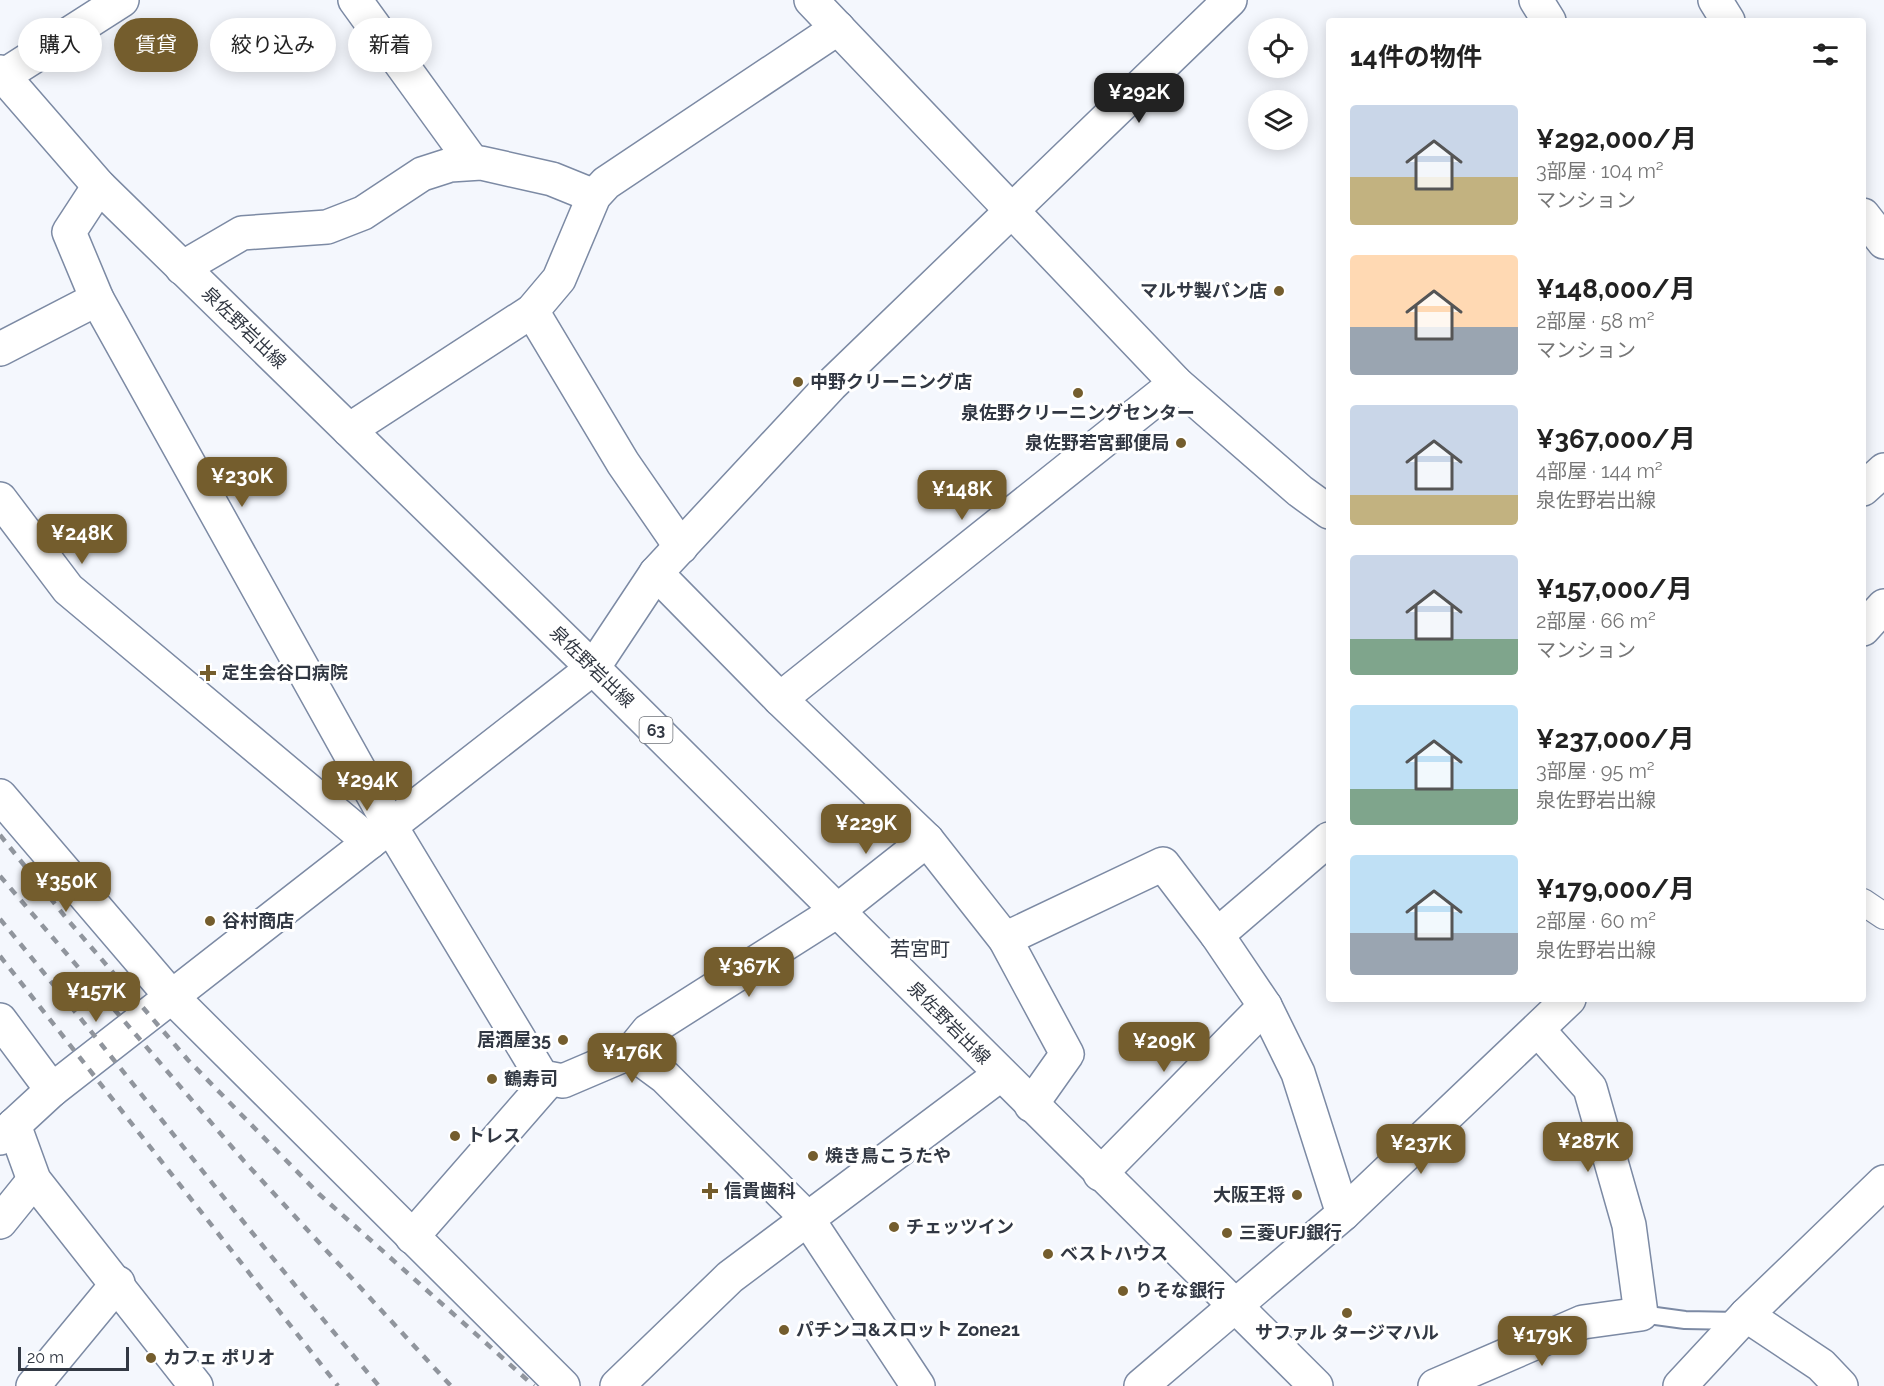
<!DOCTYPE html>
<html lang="ja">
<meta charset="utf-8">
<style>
body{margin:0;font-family:Raleway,"Noto Sans JP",sans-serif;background:#f2f2f2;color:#222;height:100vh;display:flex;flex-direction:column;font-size:22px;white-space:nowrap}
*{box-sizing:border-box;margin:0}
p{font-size:20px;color:#767676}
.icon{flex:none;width:33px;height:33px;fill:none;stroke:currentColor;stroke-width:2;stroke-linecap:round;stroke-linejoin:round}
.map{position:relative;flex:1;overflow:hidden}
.side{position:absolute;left:1326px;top:18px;width:540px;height:984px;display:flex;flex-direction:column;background:#fff;border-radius:6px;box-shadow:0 3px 15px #0003}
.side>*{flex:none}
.top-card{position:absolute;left:18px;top:18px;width:570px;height:54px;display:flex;gap:12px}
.controls{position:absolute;left:1248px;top:18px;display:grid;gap:12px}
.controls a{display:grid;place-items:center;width:60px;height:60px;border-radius:50%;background:#fff;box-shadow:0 3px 15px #0003;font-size:30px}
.scale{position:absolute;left:18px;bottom:15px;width:111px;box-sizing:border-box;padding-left:6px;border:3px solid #323843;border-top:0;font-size:16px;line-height:21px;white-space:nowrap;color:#323843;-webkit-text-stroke:4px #fff;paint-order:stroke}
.price{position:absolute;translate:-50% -51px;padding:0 14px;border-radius:12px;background:#745d2d;color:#fff;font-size:20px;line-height:39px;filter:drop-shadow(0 2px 3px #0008)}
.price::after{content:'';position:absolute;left:50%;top:36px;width:18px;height:14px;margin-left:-9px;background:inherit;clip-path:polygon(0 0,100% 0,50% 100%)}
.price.selected{background:#222;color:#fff}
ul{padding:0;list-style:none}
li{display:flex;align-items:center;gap:18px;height:150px;padding:0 24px}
li span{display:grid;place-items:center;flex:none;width:168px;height:120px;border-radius:6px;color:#555}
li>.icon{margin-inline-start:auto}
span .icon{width:72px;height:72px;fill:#fffc;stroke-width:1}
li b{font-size:26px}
h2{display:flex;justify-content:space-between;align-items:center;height:72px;padding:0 24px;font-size:26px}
.pill{padding:0 21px;border-radius:27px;background:#fff;box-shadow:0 3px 15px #0003;font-size:21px;line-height:54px}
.pill.selected{background:#745d2d;color:#fff}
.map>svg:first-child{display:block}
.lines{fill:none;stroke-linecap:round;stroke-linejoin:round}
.service-casing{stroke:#7c8aa4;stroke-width:20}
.pedestrian-casing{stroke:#7c8aa4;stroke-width:28}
.minor-casing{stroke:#7c8aa4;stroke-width:36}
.primary-casing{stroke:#7c8aa4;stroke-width:36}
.service{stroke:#fff;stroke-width:16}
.pedestrian{stroke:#fff;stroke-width:26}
.minor{stroke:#fff;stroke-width:33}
.primary{stroke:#fff;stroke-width:33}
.rail{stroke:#90959d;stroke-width:4.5;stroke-dasharray:8 8;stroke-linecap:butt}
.poi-dot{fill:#745d2d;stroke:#fff;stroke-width:2}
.labels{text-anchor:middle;stroke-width:6;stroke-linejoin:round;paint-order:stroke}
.shield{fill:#fff;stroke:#70747b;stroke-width:1.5}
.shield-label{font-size:16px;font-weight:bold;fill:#323843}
.poi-label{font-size:18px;font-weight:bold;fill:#323843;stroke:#fff;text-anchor:start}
.street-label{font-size:18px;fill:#323843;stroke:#fff}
.neighbourhood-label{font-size:20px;fill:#323843;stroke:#fff}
</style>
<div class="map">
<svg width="1884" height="1386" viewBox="0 0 1884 1386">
<rect width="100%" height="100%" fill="#f4f7fd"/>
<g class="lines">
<!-- service casing -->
<g class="service-casing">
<polyline id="service" points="1641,1314 1685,1320 1739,1321"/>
</g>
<!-- pedestrian casing -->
<g class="pedestrian-casing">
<polyline id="pedestrian" points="1863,902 1884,916"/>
</g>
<!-- minor casing -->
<g class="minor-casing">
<g id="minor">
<polyline points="355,0 473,163"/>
<polyline points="811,0 1176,383 1300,491 1329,512"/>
<polyline points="1536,0 1549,21"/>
<polyline points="1715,0 1728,21"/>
<polyline points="0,78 122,0"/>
<polyline points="99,186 69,232 97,299 391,827 542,1077 563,1081 631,1052 665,1077 807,1218 918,1386"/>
<polyline points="1863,215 1884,242"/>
<polyline points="182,268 242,233 327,227 363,213 422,174 450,165 481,163 552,179 594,196"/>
<polyline points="532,311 623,463 681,547"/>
<polyline points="0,349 97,299"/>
<polyline points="349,430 532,311 559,279 594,196 606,183 838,28"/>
<polyline points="1863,489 1884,470"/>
<polyline points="0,499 68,589 370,842"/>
<polyline points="656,573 780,699 927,840 1005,939 1067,1054 1031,1105"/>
<polyline points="1863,629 1884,606"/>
<polyline points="780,699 1176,383"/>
<polyline points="0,796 171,996 563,1386"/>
<polyline points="1217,935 1329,839"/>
<polyline points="1005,939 1163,864 1217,935 1265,1006 1298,1073 1343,1214"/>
<polyline points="0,1020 52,1090"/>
<polyline points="631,1052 648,1031 837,911 927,840"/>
<polyline points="14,1125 34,1180 196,1386"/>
<polyline points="0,1138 52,1090 593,668 656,573 831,385 1230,0"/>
<polyline points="1100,1174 1265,1006"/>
<polyline points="0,1222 34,1180"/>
<polyline points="412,1237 550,1079"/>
<polyline points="1746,1315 1821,1365 1841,1386"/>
<polyline points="33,1386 118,1283"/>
<polyline points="617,1386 730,1277 1001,1074"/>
<polyline points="1141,1386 1343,1214 1569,999"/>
<polyline points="1435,1386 1583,1322 1641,1314 1629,1225 1590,1088 1538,1030"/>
<polyline points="1680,1386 1746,1315 1884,1182"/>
</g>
</g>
<!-- primary casing -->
<g class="primary-casing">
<polyline id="primary" points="0,72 99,186 593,668 1316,1386"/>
</g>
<!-- service -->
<use href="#service" class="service"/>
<!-- pedestrian -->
<use href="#pedestrian" class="pedestrian"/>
<!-- minor -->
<use href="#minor" class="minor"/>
<!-- primary -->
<use href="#primary" class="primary"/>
<!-- rail -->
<g class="rail">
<polyline points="0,835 67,919 188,1060 319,1194 534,1386"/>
<polyline points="0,876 244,1161 451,1386"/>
<path d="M0 919C127 1074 249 1233 379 1386"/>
<polyline points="0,956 338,1386"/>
</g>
</g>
<!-- markers -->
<g class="poi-dot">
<circle cx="1279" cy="291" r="6"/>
<circle cx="798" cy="382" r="6"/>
<circle cx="1078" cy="393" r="6"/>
<circle cx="1181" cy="443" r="6"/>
<path d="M205 664h6v6h6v6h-6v6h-6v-6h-6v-6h6z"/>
<circle cx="210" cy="921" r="6"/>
<circle cx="563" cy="1040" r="6"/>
<circle cx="492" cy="1079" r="6"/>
<circle cx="455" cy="1136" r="6"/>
<circle cx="813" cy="1156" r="6"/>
<path d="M707 1182h6v6h6v6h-6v6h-6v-6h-6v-6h6z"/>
<circle cx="1297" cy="1195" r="6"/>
<circle cx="894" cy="1227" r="6"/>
<circle cx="1227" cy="1233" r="6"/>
<circle cx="1048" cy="1254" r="6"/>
<circle cx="1123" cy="1291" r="6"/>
<circle cx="1347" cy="1313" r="6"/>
<circle cx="784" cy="1330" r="6"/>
<circle cx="151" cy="1358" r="6"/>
</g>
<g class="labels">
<!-- shield labels -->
<rect class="shield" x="639.5" y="717" width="33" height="26" rx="4.5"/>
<g class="shield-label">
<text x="656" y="736">63</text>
</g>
<!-- poi labels -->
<g class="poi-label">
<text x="1267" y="297" text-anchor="end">マルサ製パン店</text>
<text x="810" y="388">中野クリーニング店</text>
<text x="1078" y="419" text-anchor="middle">泉佐野クリーニングセンター</text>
<text x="1169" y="449" text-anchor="end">泉佐野若宮郵便局</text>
<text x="222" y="679">定生会谷口病院</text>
<text x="222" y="927">谷村商店</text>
<text x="551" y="1046" text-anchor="end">居酒屋35</text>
<text x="504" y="1085">鶴寿司</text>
<text x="467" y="1142">トレス</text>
<text x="825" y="1162">焼き鳥こうたや</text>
<text x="724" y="1197">信貴歯科</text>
<text x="1285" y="1201" text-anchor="end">大阪王将</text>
<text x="906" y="1233">チェッツイン</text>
<text x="1239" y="1239">三菱UFJ銀行</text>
<text x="1060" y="1260">ベストハウス</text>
<text x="1135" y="1297">りそな銀行</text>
<text x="796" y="1336">パチンコ&amp;スロット Zone21</text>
<text x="1347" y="1339" text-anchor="middle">サファル タージマハル</text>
<text x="163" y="1364">カフェ ポリオ</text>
</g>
<!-- street labels -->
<g class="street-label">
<text transform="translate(244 328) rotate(44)" y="6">泉佐野岩出線</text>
<text transform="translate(592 667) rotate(44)" y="6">泉佐野岩出線</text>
<text transform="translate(949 1023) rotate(45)" y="6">泉佐野岩出線</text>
</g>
<!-- neighbourhood labels -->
<g class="neighbourhood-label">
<text x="920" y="956">若宮町</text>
</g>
</g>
</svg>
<div class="controls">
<a><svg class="icon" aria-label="locate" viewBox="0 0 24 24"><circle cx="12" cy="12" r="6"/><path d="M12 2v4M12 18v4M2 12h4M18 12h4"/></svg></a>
<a><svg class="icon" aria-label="layers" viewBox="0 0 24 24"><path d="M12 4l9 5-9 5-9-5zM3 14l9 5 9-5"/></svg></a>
</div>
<div class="scale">20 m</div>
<b class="price selected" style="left:1139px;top:124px">¥292K</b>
<b class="price" style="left:242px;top:508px">¥230K</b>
<b class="price" style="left:962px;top:521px">¥148K</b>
<b class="price" style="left:82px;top:565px">¥248K</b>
<b class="price" style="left:367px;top:812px">¥294K</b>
<b class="price" style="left:866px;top:855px">¥229K</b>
<b class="price" style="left:66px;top:913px">¥350K</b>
<b class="price" style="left:749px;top:998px">¥367K</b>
<b class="price" style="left:96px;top:1023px">¥157K</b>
<b class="price" style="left:1164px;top:1073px">¥209K</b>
<b class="price" style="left:632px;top:1084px">¥176K</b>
<b class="price" style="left:1588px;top:1173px">¥287K</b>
<b class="price" style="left:1421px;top:1175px">¥237K</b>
<b class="price" style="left:1542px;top:1367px">¥179K</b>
<div class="top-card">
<a class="pill">購入</a>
<a class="pill selected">賃貸</a>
<a class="pill">絞り込み</a>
<a class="pill">新着</a>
</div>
<section class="side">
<h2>14件の物件<svg class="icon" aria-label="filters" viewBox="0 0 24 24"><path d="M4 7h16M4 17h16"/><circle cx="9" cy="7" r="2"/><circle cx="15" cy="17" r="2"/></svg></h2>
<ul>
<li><span style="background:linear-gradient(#c9d6e8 60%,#c2b280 0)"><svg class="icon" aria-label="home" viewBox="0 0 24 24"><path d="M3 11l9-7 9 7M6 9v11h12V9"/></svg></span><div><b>¥292,000/月</b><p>3部屋 · 104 m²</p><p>マンション</p></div></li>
<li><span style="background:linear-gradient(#ffd9b3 60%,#9aa5b1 0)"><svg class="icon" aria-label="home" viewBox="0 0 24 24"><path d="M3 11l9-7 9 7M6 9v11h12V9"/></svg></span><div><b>¥148,000/月</b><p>2部屋 · 58 m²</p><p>マンション</p></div></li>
<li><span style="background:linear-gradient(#c9d6e8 75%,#c2b280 0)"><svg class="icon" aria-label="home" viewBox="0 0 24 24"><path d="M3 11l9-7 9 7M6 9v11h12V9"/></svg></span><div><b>¥367,000/月</b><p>4部屋 · 144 m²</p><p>泉佐野岩出線</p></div></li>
<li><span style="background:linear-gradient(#c9d6e8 70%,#7fa58c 0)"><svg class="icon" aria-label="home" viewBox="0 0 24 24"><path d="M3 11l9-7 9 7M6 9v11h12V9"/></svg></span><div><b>¥157,000/月</b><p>2部屋 · 66 m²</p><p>マンション</p></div></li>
<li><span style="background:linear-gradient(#bfe0f5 70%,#7fa58c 0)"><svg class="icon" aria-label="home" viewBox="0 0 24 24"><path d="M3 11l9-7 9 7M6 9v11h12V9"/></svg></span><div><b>¥237,000/月</b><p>3部屋 · 95 m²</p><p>泉佐野岩出線</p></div></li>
<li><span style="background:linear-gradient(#bfe0f5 65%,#9aa5b1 0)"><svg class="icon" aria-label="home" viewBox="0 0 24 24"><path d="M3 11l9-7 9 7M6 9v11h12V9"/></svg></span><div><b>¥179,000/月</b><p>2部屋 · 60 m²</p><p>泉佐野岩出線</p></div></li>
</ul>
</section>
</div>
